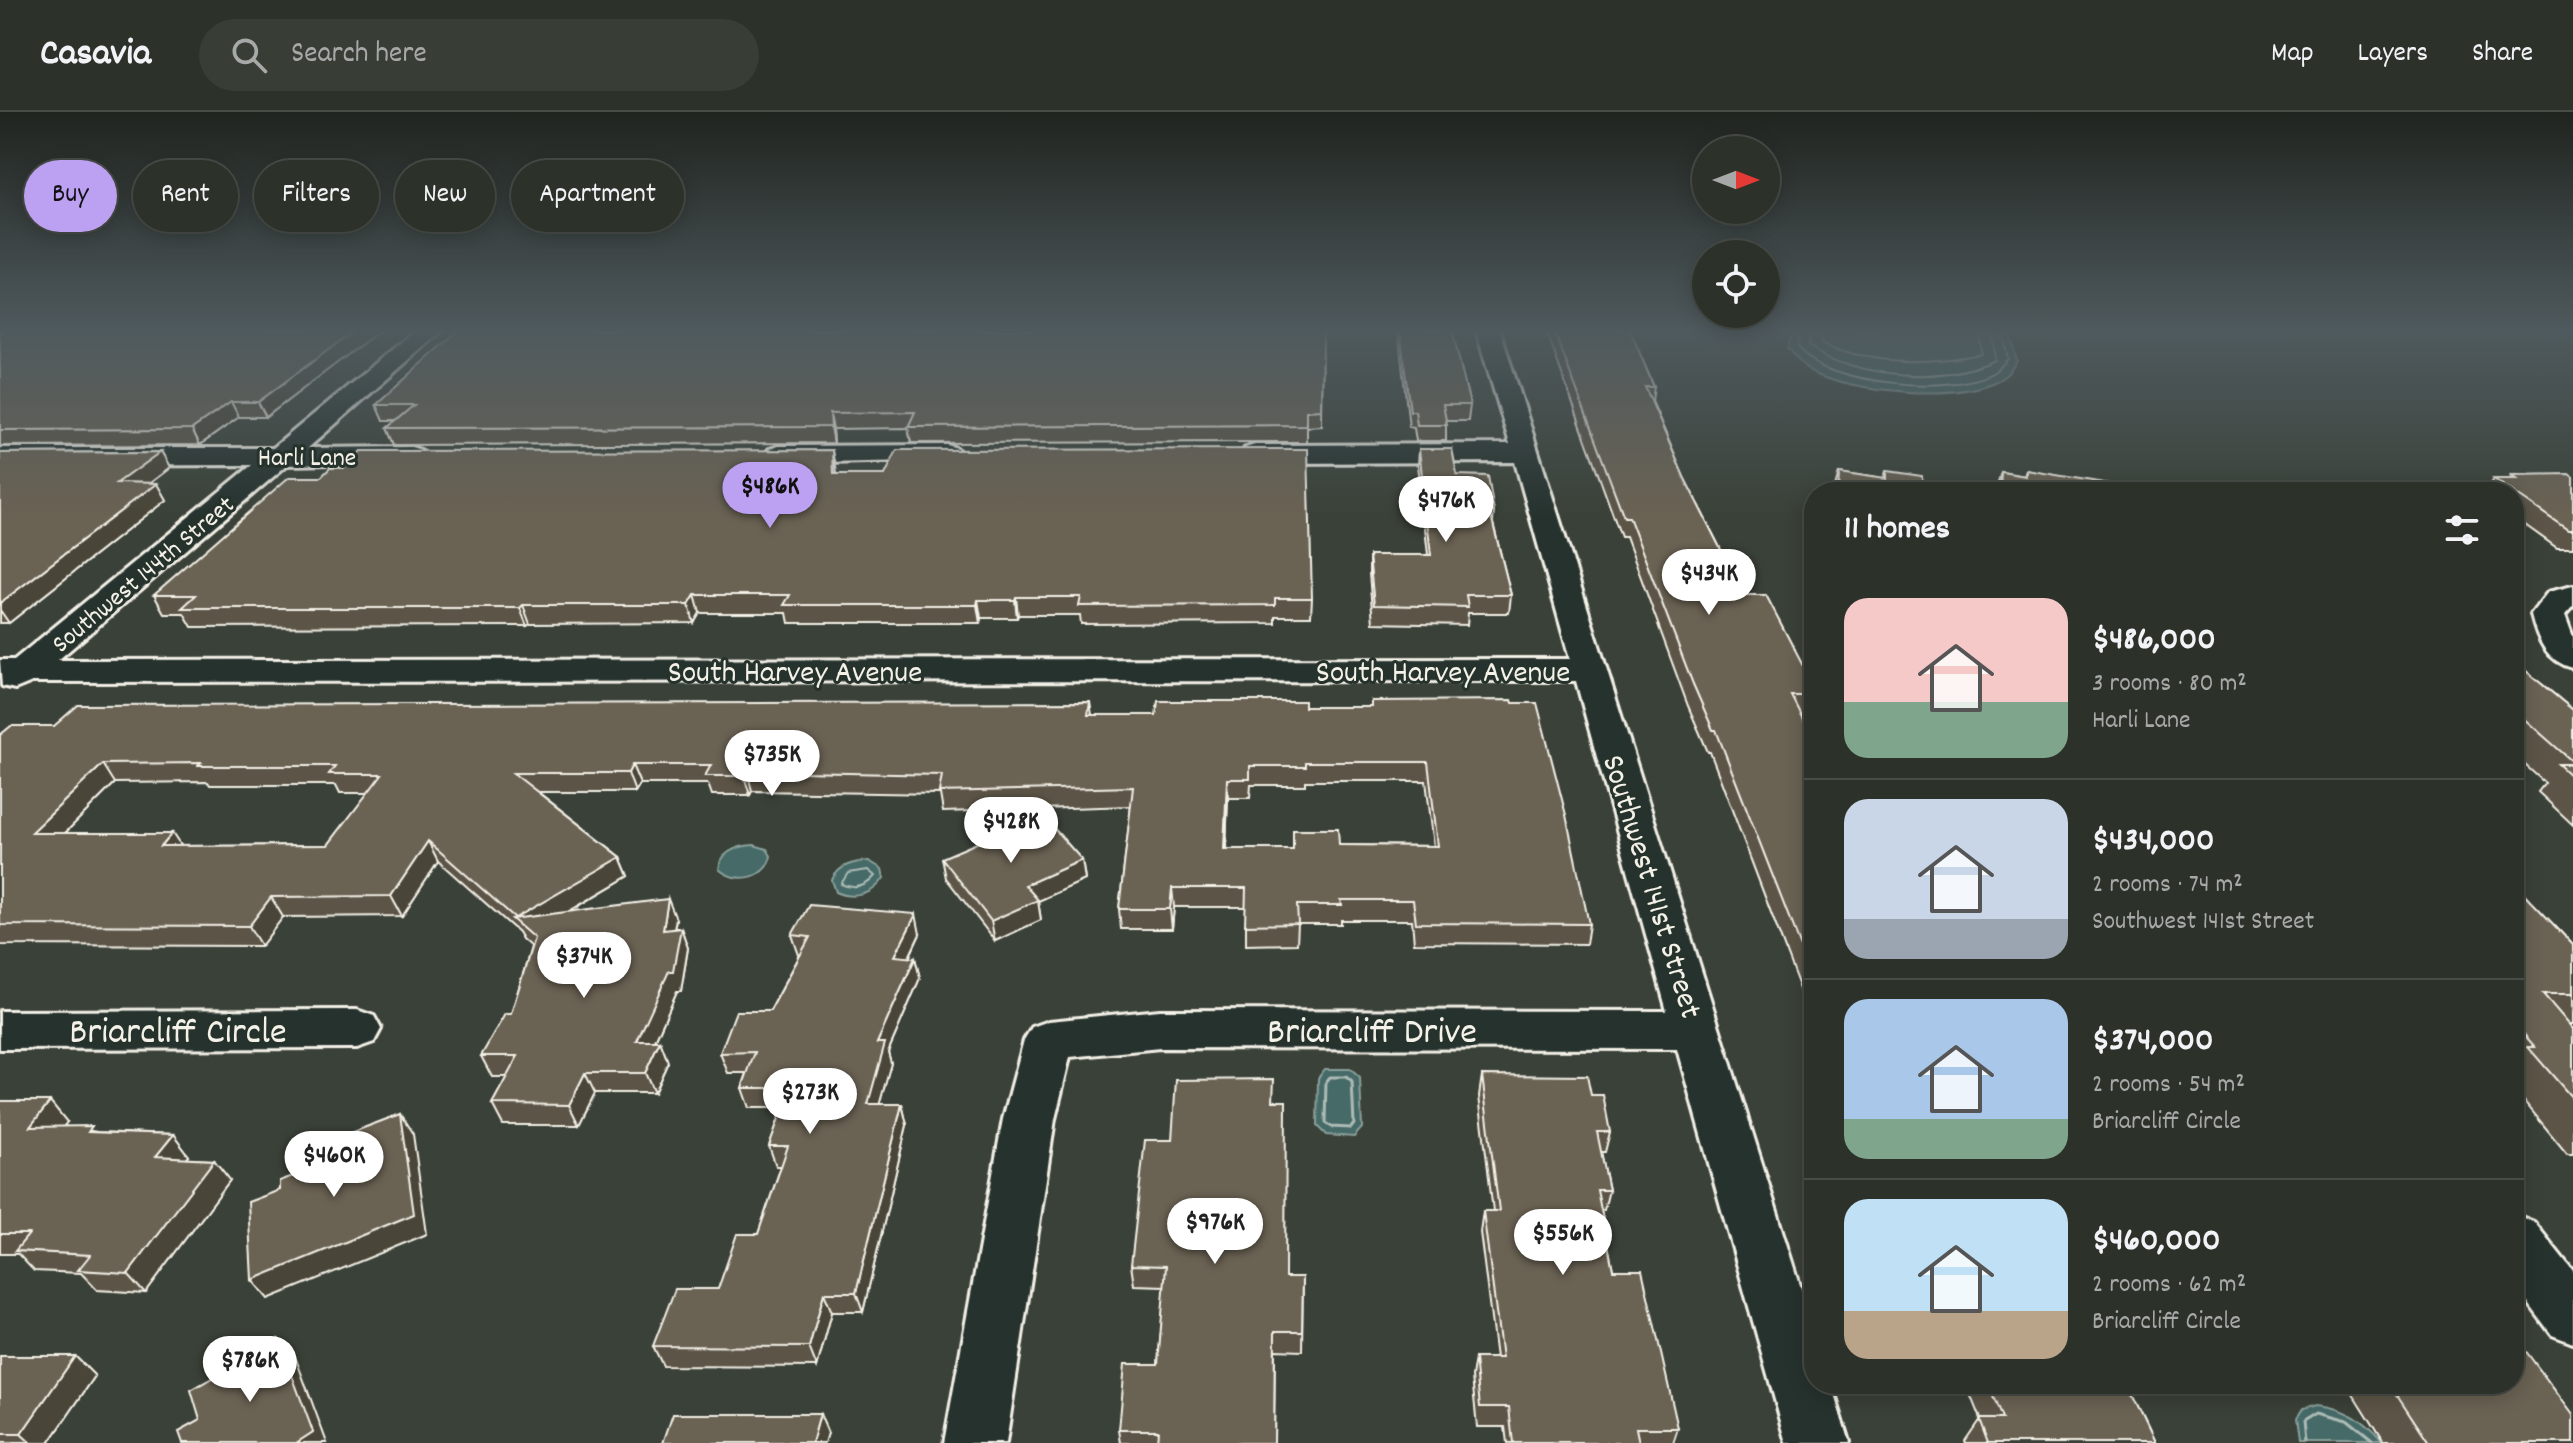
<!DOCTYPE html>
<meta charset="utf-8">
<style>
body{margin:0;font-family:Dekko,sans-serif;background:#383d36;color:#f1f3f6;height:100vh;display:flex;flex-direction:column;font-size:30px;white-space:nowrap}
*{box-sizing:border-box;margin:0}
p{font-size:26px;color:#a6a9a8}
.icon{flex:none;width:44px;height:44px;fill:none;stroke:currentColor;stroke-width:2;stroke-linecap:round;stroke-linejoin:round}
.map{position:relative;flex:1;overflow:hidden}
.details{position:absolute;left:1804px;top:370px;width:720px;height:912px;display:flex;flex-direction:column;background:#2c312a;border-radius:32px;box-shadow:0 4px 20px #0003,0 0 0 2px #484c47}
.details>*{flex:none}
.guide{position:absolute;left:24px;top:48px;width:760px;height:72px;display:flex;gap:16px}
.needle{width:52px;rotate:90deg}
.controls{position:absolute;left:1692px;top:24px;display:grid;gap:16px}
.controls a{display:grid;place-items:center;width:88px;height:88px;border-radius:50%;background:#2c312a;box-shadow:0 4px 20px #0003,0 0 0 2px #484c47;font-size:40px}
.price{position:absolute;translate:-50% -68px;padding:0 18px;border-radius:28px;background:#fff;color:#222;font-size:26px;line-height:52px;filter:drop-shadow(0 2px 4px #0008)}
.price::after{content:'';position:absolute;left:50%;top:48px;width:24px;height:18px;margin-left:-12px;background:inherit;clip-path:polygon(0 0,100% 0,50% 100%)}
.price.selected{background:#bca0f2;color:#111}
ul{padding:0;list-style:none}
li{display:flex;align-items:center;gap:24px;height:200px;padding:0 40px}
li+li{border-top:2px solid #484c47}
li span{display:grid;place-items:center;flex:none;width:224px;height:160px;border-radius:24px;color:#555}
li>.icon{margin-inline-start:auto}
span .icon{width:96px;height:96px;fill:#fffc;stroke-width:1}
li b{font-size:34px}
h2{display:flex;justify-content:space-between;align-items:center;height:96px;padding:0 40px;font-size:34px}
.pill{padding:0 28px;border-radius:36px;background:#2c312a;box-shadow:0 4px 20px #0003,0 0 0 2px #484c47;font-size:28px;line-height:72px}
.pill.selected{background:#bca0f2;color:#111}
header{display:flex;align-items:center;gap:48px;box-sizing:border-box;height:112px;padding:0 40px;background:#2c312a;border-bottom:2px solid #484c47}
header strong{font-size:38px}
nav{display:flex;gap:44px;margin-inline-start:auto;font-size:28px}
.search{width:560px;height:72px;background:#383d36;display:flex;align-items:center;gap:20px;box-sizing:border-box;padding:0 28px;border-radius:44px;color:#a6a9a8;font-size:30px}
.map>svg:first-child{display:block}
.water{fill:#456a68;stroke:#8ba09b;stroke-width:2}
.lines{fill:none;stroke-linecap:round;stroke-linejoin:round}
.shore-far1{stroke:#aebbb5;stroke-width:2}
.shore{stroke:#aebbb5;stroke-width:3}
.street-casing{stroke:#f4f1e8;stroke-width:6}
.street{fill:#26332d;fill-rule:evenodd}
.wall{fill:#5b5447;stroke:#f4f1e8;stroke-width:2;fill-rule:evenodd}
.shaded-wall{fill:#4a4539;stroke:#f4f1e8;stroke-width:2}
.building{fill:#6a6252;stroke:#f4f1e8;stroke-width:2;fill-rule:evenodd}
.labels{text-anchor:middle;stroke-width:6;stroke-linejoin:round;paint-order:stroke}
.far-street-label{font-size:26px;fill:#f4f1e8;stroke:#26332d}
.street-label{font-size:32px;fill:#f4f1e8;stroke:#26332d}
.near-street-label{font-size:38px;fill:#f4f1e8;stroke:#26332d}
</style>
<header>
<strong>Casavia</strong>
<div class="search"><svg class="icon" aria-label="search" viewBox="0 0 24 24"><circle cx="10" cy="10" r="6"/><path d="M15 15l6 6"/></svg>Search here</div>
<nav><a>Map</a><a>Layers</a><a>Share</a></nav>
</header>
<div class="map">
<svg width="2573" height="1331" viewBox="0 0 2573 1331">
<rect width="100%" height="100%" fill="#3a4138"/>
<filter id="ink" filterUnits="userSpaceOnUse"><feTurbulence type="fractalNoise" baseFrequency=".0125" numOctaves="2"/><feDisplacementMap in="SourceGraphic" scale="16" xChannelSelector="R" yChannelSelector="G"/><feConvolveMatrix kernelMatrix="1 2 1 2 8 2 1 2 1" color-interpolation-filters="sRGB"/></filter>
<g filter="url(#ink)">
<!-- water -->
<g class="water">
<path d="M1792 218H2009L2017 249C2011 258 2005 266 1994 270 1950 289 1858 280 1815 261 1803 256 1795 246 1787 237Z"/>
<path d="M754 733 767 737 771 744C766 768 735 772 719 757 721 739 738 734 754 733Z"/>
<path d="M869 749 882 757 884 766C873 783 854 788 836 780L832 768C839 753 853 750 869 749Z"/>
<polygon points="1325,957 1350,957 1360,966 1362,1016 1354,1025 1326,1023 1317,1014 1318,966"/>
<path d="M2315 1294C2345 1297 2363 1309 2382 1331H2298L2295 1308 2301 1298Z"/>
</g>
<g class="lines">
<!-- shore-far1 -->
<g class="shore-far1">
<path d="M1799 218 1797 236C1828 273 1953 284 1994 260 1999 257 2004 251 2008 247L2002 218"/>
<path d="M1809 218 1808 234C1860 266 1939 273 1995 248L1992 218"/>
<path d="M1821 218 1822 230C1870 254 1930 252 1981 242L1980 218"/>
<path d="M868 758 875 764C866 775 854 778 841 772L848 761Z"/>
</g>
<!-- shore -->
<g class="shore">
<polygon points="1330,965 1346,965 1352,970 1354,1012 1351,1016 1331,1015 1325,1011 1326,970"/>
<polyline points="2305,1331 2303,1310 2316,1302 2346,1310 2372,1331"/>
</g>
<!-- street casing -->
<g class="street-casing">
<g id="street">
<polygon points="416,218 443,218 308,336 411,335 421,338 425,344 421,350 287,353 58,548 1570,547 1515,350 1255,351 1245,348 1241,342 1245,336 1255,333 1510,332 1476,218 1500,218 1814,1217 1814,1272 1831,1272 1849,1331 1787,1331 1677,937 1160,936 1070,945 1055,1007 1006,1331 944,1331 1003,1007 1024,928 1032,915 1049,909 1160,898 1667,899 1576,569 32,570 15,577 2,574 0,548 14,548 252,353 0,354 0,336 273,336"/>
<polygon points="947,333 957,336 961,342 957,348 779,352 769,349 765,343 769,337 779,334"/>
<path d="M2573 474V494L2565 503 2573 525V556C2546 549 2537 527 2531 502L2548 480Z"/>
<polygon points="357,898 374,904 381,917 374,930 357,936 0,937 0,899"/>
<polygon points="2514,1102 2534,1110 2573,1159 2573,1231 2552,1223 2514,1171"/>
</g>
</g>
<!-- street -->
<use href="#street" class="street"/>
</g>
<!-- wall -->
<g class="wall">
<polygon points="0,218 379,218 379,219 266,305 239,305 200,333 0,334"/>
<polygon points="1323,218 1322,314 1307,315 1307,330 911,331 908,316 833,317 834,331 394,333 387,316 396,309 383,309 376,293"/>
<polygon points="1398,218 1452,218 1470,293 1468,309 1446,309 1446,329 1416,329 1414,316 1409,315"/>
<polygon points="1546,218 1630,218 1654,275 1652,289 1684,365 1744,483 1814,575 1814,596 1812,604 1802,604 1814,629 1814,914 1710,640 1708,640 1688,594 1626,425 1621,425"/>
<polygon points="1419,337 1457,363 1494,400 1493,411 1511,483 1509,501 1468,501 1467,513 1373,511 1369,461 1369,443 1428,443 1418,353"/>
<polygon points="160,340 169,356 148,372 156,372 165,388 9,511 0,511 0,341"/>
<polygon points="835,355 836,363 1312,486 1311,504 1275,504 1275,511 1081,512 1080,503 1018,503 1017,506 981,506 980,511 789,511 787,501 700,501 694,511 530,512 527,514 192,515 184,501 164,501 154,483"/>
<polygon points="2026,358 2124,380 1995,380 2001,360 2024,364"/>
<polygon points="1839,359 1885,366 1887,359 1923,380 1833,380"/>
<polygon points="2512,363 2573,365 2573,436 2557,436 2514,405 2514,380 2486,380 2494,367 2510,367"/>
<polygon points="2514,549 2573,598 2573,713 2538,680 2545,671 2514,643"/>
<path d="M1372 589 1589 812 1586 832 1414 831 1412 808H1341V812H1298L1297 832 1246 833V795H1174L1172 817H1121L1119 797 1131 694 943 700 940 682 752 679 750 683H712L708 672H640L635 680H538L621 745 629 764 569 800 676 807 674 816H681L688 836 681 879H677L655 929H660L668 950 654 981H595L579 1013H503L492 992 507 965H492L481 944 511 902 531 835 522 827 518 820 438 749 402 804 283 805 261 834 0 833V623L54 614 1090 590 1092 603H1156L1304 595H1371ZM1305 669H1426L1434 734 1339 733 1293 737H1226L1228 686H1250L1251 673H1305ZM208 670 210 673H336L340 681H368L328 733 181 734 65 721 115 671Z"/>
<polygon points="942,746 1082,748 1085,768 1038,789 1041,808 995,829 946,766"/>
<polygon points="2514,771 2573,833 2573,912 2569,912 2573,917 2573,1042 2567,1042 2514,977"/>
<polygon points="920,822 909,846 915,846 920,866 888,940 891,951 879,992 902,992 907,1013 863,1200 832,1200 817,1255 663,1254 653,1234 718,1177 758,1122 781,1054 776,1054 769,1034 783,996 749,996 742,976 747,961 728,961 720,941 770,899 800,843 799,843 792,823"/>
<polygon points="1482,963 1591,983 1610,1020 1605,1040 1601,1040 1609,1078 1604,1098 1601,1098 1613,1158 1678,1316 1673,1331 1507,1331 1505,1315 1477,1315 1472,1265 1475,1246 1496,1246 1480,1120 1483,1099 1493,1099 1479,984"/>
<polygon points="0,989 67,1010 63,1014 97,1020 173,1023 189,1044 186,1047 214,1048 230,1068 146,1181 97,1178 81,1161 34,1159 18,1142 0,1142"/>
<polygon points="1274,989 1285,1165 1303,1165 1302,1239 1275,1238 1274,1331 1121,1331 1119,1318 1158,1252 1165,1174 1134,1173 1131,1153 1172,1028"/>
<polygon points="0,1244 75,1244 95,1264 49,1331 0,1331"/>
<polygon points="1966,1272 2127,1272 2155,1331 1966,1331 1965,1329 1980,1307"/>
<polygon points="2346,1272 2514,1272 2573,1331 2383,1331"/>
</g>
<!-- shaded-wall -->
<g class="shaded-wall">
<polygon points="355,218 379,218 379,219 266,305 258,290"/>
<polygon points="231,290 239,305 200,333 192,317"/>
<polygon points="830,301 833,317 834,331 831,315"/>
<polygon points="832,338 835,355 836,380 833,363"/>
<polygon points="160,340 169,356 126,388 117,371"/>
<polygon points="156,372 165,388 9,511 0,498 0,491"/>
<polygon points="695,483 700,501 694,511 689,493"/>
<polygon points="1016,485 1018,503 1017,506 1015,488"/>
<polygon points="978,488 981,506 980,511 977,493"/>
<polygon points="523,493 530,512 527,514 520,496"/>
<polygon points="103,652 115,671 45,741 31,721"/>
<polygon points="632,653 640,672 635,680 628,661"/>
<polygon points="747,659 752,679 750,683 744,664"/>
<polygon points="1227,667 1228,686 1225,757 1224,737"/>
<polygon points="172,721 185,741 161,734"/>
<polygon points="428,729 438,749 402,804 391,784"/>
<polygon points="621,745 629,764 530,822 519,813 515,806"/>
<polygon points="1082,748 1085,768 1038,789 1041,808 995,829 991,809 1025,773"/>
<polygon points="1172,776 1174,795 1172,817 1170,797"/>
<polygon points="271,785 283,805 261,834 249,814"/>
<polygon points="668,787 676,807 670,838 663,818"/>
<polygon points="916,802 920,822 900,864 895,844"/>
<polygon points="681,816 688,836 681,879 677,879 646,949 637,929"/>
<polygon points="915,846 920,866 888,940 891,951 874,1012 868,992 877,931"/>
<polygon points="660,929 668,950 654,981 645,961"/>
<polygon points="585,961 595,981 579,1013 569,993"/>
<polygon points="50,989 67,1010 47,1035 30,1015"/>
<polygon points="902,992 907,1013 863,1200 856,1181"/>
<polygon points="400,1002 413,1022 427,1122 268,1187 252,1168"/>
<polygon points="173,1023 189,1044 172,1065 155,1045"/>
<polygon points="214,1048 230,1068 146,1181 128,1161"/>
<polygon points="824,1181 832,1200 817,1255 809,1235"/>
<polygon points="279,1228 296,1247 327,1331 296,1331"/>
<polygon points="75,1244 95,1264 49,1331 31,1331 21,1322"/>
<polygon points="820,1302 828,1321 825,1331 812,1331"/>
</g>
<!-- building -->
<g class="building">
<polygon points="0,218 355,218 258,290 231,290 192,317 0,318"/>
<polygon points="459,218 1323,218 1322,298 1307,299 1307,313 908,315 915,300 830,301 831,315 387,316 414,293 376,293"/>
<polygon points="1400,218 1452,218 1470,293 1443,293 1447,313 1417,313 1415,299 1410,299"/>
<polygon points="1554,218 1630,218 1654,275 1645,275 1684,365 1744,483 1766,483 1814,575 1814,582 1790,582 1814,629 1814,870 1716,618 1713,618 1693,572 1629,405 1624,405"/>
<polygon points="1308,337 1312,486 1275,486 1275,493 1079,494 1081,485 1016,485 1015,488 978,488 977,493 784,493 790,483 695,483 689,493 523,493 520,496 182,496 196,483 154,483 289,365 321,365 330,356 344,356 362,339 832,338 833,363 885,363 897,338"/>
<polygon points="1419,337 1452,337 1457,363 1488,364 1494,400 1490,400 1511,483 1466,483 1468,495 1374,493 1369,443 1431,443"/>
<polygon points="160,340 117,371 156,372 0,491 0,341"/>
<polygon points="2026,358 2123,374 2124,380 2000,380 2001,360 2026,364"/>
<polygon points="1839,359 1887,366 1887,359 1922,364 1923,380 1838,380"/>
<polygon points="2569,362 2573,365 2573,418 2568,418 2494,367 2517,367 2512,363"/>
<polygon points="2514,549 2573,598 2573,650 2514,598"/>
<path d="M1512 588 1513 591H1537L1566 703 1589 812 1416 811 1413 788H1341L1342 793H1297L1298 812 1245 813 1246 776H1172L1170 797H1119L1133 675 939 680 942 663 747 659 744 664H705L711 653H632L628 661H513L621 745 515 806 428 729 391 784 271 785 249 814 0 813V623L11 614H54L78 593 1090 590 1088 603H1156L1158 589H1304V595H1372V589ZM1305 650H1428L1438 734 1339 733 1338 717H1293V737H1224L1227 667H1250V654H1305ZM201 651 198 654H335L329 662H382L328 733 161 734 172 721H31L103 652Z"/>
<polygon points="2558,652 2573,652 2573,666"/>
<polygon points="1042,703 1082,748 1025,773 1038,788 991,809 942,746"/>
<polygon points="2514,771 2573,833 2573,882 2543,882 2573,917 2573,987 2528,935 2535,935 2514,911"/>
<polygon points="668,787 663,818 681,816 673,859 669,859 637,929 660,929 645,961 585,961 569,993 492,992 518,944 481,944 505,902 511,902 534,826 512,807"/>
<polygon points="809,793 916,802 895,844 915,846 877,931 885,931 868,992 902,992 856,1181 824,1181 809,1235 653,1234 675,1177 718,1177 737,1122 758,1122 788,1034 769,1034 790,976 742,976 755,940 720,941 736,899 770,899 810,825 792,823"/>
<polygon points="1482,963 1587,964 1591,983 1603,983 1610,1020 1597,1020 1609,1078 1597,1078 1613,1158 1642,1158 1678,1316 1636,1316 1639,1331 1513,1331 1509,1295 1480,1295 1475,1246 1502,1246 1483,1099 1499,1099"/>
<polygon points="1274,967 1273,989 1286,989 1285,1165 1303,1165 1302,1219 1275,1219 1274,1331 1157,1331 1158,1318 1119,1318 1125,1252 1158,1252 1166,1154 1131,1153 1145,1028 1172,1028 1176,968"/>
<polygon points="0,989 50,989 30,1015 92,1014 88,1020 173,1023 155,1045 214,1048 128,1161 78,1158 90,1143 15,1139 29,1122 0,1122"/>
<polygon points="400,1002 414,1102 252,1168 248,1090 280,1078 280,1069 334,1048 332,1028"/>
<polygon points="2514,1223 2573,1303 2573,1331 2429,1331 2390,1272 2514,1272"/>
<polygon points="279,1228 313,1320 296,1331 182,1331 178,1320 200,1308 191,1278"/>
<polygon points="0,1244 75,1244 21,1322 0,1322"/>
<polygon points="1988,1272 2127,1272 2155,1331 1988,1331 1979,1307 2002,1307"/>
<polygon points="673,1302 820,1302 812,1331 663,1331"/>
</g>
</g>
<!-- sky -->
<linearGradient id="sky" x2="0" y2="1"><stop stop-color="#20241f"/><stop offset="0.54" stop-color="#4f5a5e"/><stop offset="1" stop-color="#4f5a5e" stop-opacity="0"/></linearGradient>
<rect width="2573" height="405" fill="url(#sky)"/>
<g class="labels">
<!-- far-street labels -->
<g class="far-street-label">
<text x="307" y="353">Harli Lane</text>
<text transform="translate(142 461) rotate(-40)" y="9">Southwest 144th Street</text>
</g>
<!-- street labels -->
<g class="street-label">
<text x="795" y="569">South Harvey Avenue</text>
<text x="1443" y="569">South Harvey Avenue</text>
<text transform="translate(1654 774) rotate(73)" y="11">Southwest 141st Street</text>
</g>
<!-- near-street labels -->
<g class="near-street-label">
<text x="178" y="930">Briarcliff Circle</text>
<text x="1372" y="930">Briarcliff Drive</text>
</g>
</g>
</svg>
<div class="controls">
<a><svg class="needle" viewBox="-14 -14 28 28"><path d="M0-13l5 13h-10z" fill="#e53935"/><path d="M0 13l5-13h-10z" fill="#a6a9a8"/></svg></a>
<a><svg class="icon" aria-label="locate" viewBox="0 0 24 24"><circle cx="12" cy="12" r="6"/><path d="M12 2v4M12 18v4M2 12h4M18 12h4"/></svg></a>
</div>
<b class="price selected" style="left:770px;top:418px">$486K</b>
<b class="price" style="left:1446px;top:432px">$476K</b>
<b class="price" style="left:1709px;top:505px">$434K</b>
<b class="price" style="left:772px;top:686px">$735K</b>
<b class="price" style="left:1011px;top:753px">$428K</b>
<b class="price" style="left:584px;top:888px">$374K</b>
<b class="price" style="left:810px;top:1024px">$273K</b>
<b class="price" style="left:334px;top:1087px">$460K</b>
<b class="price" style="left:1215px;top:1154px">$976K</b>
<b class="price" style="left:1563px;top:1165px">$556K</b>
<b class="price" style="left:250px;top:1292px">$786K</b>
<div class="guide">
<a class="pill selected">Buy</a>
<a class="pill">Rent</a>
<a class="pill">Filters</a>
<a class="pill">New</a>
<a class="pill">Apartment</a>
</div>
<section class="details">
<h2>11 homes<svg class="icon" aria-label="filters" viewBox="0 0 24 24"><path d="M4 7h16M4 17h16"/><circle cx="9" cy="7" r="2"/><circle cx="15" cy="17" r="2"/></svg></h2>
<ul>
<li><span style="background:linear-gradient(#f6c9c9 65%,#7fa58c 0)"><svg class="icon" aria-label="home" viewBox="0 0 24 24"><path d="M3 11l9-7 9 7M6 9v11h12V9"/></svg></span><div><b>$486,000</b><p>3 rooms · 80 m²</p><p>Harli Lane</p></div></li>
<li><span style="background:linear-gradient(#c9d6e8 75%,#9aa5b1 0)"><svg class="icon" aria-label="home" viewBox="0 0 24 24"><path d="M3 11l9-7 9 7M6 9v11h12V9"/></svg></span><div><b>$434,000</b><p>2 rooms · 74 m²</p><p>Southwest 141st Street</p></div></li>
<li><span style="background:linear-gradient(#a9c7e8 75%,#7fa58c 0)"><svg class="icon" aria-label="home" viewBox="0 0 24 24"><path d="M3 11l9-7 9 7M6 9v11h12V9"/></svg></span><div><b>$374,000</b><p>2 rooms · 54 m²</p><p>Briarcliff Circle</p></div></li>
<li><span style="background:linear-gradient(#bfe0f5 70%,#b9a48a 0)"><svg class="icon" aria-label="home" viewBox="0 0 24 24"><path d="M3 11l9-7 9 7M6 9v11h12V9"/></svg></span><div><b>$460,000</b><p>2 rooms · 62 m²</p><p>Briarcliff Circle</p></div></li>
</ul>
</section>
</div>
